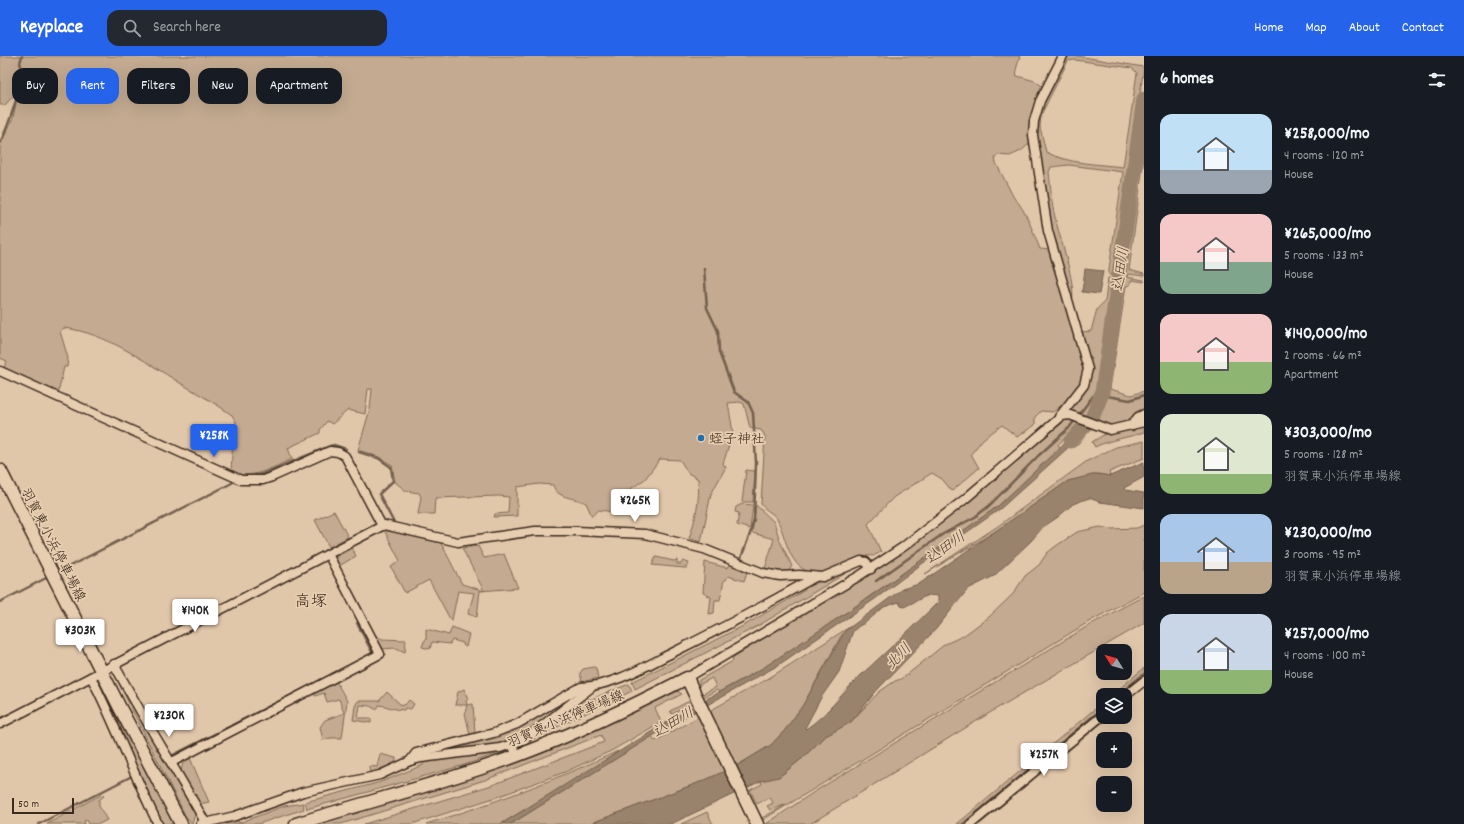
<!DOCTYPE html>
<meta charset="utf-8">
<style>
body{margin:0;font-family:Dekko,"Klee One",sans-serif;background:#242831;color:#f1f3f6;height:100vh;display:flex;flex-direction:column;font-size:15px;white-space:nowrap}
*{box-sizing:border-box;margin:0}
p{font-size:13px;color:#9ea1a6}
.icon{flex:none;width:22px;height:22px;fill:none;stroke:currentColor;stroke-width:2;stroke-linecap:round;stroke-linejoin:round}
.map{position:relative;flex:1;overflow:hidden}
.drawer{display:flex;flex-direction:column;background:#171b24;width:320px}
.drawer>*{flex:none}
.banner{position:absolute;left:12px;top:12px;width:380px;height:36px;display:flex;gap:8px}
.needle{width:26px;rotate:307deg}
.fabs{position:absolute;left:1096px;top:588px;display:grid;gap:8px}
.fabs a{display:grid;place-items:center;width:36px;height:36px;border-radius:8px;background:#171b24;box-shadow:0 4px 16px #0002;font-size:20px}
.scale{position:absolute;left:12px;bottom:10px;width:62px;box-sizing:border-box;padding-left:4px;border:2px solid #3b2a1e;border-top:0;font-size:11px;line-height:14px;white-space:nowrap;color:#3b2a1e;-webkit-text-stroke:3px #e8ceb0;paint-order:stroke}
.price{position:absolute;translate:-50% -34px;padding:0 9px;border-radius:4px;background:#fff;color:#222;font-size:13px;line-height:26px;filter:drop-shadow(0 1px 2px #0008)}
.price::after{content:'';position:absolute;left:50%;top:24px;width:12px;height:9px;margin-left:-6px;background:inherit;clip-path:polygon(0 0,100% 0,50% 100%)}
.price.selected{background:#2563eb;color:#fff}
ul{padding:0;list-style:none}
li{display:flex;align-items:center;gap:12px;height:100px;padding:0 16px}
li span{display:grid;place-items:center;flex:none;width:112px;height:80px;border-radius:12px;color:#555}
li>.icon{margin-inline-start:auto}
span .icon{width:48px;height:48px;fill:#fffc;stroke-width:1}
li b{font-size:17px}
h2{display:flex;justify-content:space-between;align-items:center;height:48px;padding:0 16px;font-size:17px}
.tag{padding:0 14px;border-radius:12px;background:#171b24;box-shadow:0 4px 16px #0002;font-size:14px;line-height:36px}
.tag.selected{background:#2563eb;color:#fff}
header{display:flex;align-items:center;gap:24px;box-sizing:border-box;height:56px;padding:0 20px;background:#2563eb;color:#fff}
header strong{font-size:19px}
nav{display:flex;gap:22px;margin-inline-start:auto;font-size:14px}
.search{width:280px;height:36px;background:#242831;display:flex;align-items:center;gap:10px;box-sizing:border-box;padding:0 14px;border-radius:12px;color:#9ea1a6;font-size:15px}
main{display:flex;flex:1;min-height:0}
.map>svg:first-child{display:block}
.green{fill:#c3aa90;stroke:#7f6a57;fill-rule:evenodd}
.water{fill:#99836d;stroke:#735f4d;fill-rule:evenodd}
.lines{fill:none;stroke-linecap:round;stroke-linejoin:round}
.stream{stroke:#735f4d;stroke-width:2.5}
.river{stroke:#99836d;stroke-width:15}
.street-casing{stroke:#3b2a1e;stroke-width:11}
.secondary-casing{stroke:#3b2a1e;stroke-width:15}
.street{stroke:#e8ceb0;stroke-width:8}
.secondary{stroke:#e8ceb0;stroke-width:12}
.poi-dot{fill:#1f6fb2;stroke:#e8ceb0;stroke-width:1.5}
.labels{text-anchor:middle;stroke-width:3.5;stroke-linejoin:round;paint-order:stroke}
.poi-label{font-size:14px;fill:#3b2a1e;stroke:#e8ceb0;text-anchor:start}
.street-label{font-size:14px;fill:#3b2a1e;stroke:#e8ceb0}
.water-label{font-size:15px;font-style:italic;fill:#4e3c2e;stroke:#e8ceb0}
.quarter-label{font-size:16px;fill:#3b2a1e;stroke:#e8ceb0}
</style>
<header>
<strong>Keyplace</strong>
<div class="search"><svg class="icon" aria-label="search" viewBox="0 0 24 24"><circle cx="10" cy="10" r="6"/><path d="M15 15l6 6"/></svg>Search here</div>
<nav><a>Home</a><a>Map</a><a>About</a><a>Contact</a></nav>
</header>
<main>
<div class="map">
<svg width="1144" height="768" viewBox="0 0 1144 768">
<rect width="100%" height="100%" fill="#e1c7aa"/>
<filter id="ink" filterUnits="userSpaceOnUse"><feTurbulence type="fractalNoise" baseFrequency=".025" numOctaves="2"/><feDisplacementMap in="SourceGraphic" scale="8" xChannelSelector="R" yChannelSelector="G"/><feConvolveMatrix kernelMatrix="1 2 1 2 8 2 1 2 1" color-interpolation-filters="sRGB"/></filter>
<g filter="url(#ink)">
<!-- green -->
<g class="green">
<path d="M0 0H1020L1016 14 1017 20 1035 25 1042 30 1037 43 1029 88 1021 95 1010 100 997 99 995 102 996 107 1014 142C1026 153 1034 179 1040 193L1050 194 1081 299C1082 305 1084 310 1084 315 1085 331 1064 347 1053 356L1041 355 1035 361V369L1017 381 1002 369 983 383 971 398 979 412 952 435 942 423 932 417 894 441 868 468 881 496 873 500C866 498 854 505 847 508 839 510 829 517 821 517 790 519 788 487 778 465 775 457 765 455 761 448L765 380 761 374 750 372 744 348 740 346 728 347 733 376 723 408 726 411 711 438 701 486 689 482C696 462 700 444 698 423L688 417 680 404 660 403 645 423 622 439 626 455 621 460 615 456 599 454 592 460 586 447C574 441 557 443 553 429L539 428 517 431V460L494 461 495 458 508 457 509 441 499 440 435 442 434 458H418L421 441 419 437 406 435 395 426 392 409 379 401 358 394 370 353 372 333H368L365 358 348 354 332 368 327 365 320 374V377L288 392 292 403C274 411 250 425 231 416L233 381 236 366 232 359C215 347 197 337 180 327 144 305 106 277 64 272L60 275 68 302 67 311H64L58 338 3 314 7 305 0 302V90L13 62 17 42 15 38 5 49H0Z"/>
<path d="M1067 0H1077L1144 11 1113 219H1109V213L1123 116 1069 109 1051 111 1049 116C1051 131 1051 147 1055 161 1059 180 1077 230 1072 245L1052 174 1036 72 1039 55ZM1075 4 1132 12 1137 17 1123 111C1099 108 1068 108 1046 96L1040 71 1041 59 1068 5Z"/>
<path d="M1144 76V102L1129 214 1144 218V220L1128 218 1127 221 1144 224V226L1131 224 1130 229 1126 230 1110 333 1131 339 1144 335V354C1126 363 1119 375 1097 366L1103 352 1107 334Z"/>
<path d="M1108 222H1113L1099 330 1093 350 1086 361 1072 356 1071 352C1097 317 1092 318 1081 276L1091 275 1097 253 1105 245Z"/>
<polygon points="1067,363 1079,367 1058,389 1060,391 1005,445 975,467 814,579 763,612 719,636 717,634 672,658 670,655 716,631 712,622 699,629 699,624 733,605 732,602 905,494 967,447 1009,410"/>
<path d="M1144 369V376C1128 382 1111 383 1095 391L1092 386 1105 378Z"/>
<polygon points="1144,385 1144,402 1109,416 1110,420 1097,418 1068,425 1004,470 925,518 998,470 1087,405 1116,391"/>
<polygon points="746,414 755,415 753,446 742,446"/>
<polygon points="742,448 753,449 750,473 737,469 739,457 735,456 736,451"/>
<polygon points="756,449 774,466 780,485 792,510 788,516 781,517 765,513 774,483 752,477"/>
<polygon points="334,455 348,481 329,491 315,464"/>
<polygon points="1144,469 1144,536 1092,564 761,765 760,763 787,748 770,754 767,750 773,747 770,741 757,748 750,734 762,728 761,725 783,718 805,700 824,681 851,666 879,636 895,625 903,622 945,588 963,580 989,561 1013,538 1025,520 1039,509 1047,497 1056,490 1077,476 1100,471 1111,473 1137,472"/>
<polygon points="384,474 441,487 462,528 484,535 462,492 478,490 484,502 504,498 518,532 480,535 477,561 468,558 474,537 458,535 452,564 450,563 429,524 405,537 391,511 400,505"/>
<polygon points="352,492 356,500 339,510 334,502"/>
<polygon points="656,501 674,505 677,504 677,508 681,508 683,505 689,507 687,512 684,512 652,509"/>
<polygon points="730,505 752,515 751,517 747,516 744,525 728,520 726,524 724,524 720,544 715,544 714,557 709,558 711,541 703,537 705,506 728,512"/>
<polygon points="856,511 758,570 635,633 632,626 745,569 805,534 804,532"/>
<polygon points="1144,540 1144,567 996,653 810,768 766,768 817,734 1093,567"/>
<polygon points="851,570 841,580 803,649 785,674 771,689 738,709 703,725 589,768 511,768 652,680 655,685 769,622"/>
<polygon points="452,571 469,578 466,591 463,589 463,587 452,584 450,588 432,586 430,593 422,591 424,585 426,584 426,573 449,579"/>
<polygon points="375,579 382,583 406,584 405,596 396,592 381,593"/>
<polygon points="594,611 596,612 598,622 582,626 580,617 583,613"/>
<polygon points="1144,612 1144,621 1122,639 1112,639"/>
<polygon points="114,618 195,758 192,768 185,759"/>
<polygon points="104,625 174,765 173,768 162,768 100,627"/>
<polygon points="336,625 347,645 342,682 331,682 323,684 320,671 325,664 344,657 339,643 327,646 324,637 315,640 313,637"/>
<polygon points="629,628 632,635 526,686 587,640 589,644"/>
<polygon points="464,633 468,643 466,644 467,649 473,648 475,677 470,679 465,657 467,649 455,649 458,636"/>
<polygon points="581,635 523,680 501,688 422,699 495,681 519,672"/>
<polygon points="677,635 682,638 655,652 661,666 613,694 565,716 497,741 412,768 364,768 492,729 604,686 601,679 485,724 341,768 314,768 597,672"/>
<path d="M387 636 400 648 405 649 409 644 414 648 411 653 405 652 404 654C394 654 388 650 379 649L377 653H375L370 650 360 649 358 662H371V667L353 664 355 650 358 645H379Z"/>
<polygon points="1103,646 1103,655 967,768 957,768"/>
<polygon points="1104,661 1109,661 980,768 976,768"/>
<path d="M618 695 604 706 501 768H426C492 748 555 724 618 695Z"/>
<polygon points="502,696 464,709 307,753 305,746 381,726 423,709 423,706"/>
<polygon points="380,698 396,702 396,708 370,717 369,710 377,711"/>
<polygon points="190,702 209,746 199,748 181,714 183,707"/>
<polygon points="102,738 104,740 99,744 99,750 107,764 99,768 89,768 87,764 84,765 85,768 47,768"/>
<polygon points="303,747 304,753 258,768 225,768 238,765 239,767 284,750"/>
<polygon points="707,756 713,768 681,768"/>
</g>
<!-- water -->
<g class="water">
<polygon points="1085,213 1103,215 1099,238 1082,236"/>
<polygon points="1081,369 1090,372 1000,453 919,510 875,543 777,610 664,673 511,768 501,768 690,652 763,612 862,546 998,450 1069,383"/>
<path d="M1144 406V421L1124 432 1125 434 1144 437V452L1100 446 1089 442 1073 448 1058 461 1043 471 1031 485 994 520 968 533 936 573 878 633 851 666 824 681 805 700 779 721 761 725 671 768H589L703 725 738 709 771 689 785 674 803 649 845 575 902 533 919 528 1068 425 1097 418 1110 420ZM928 539 938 540V546C913 571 887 595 861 619 842 637 828 658 806 673L805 672 822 640 839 616 853 575 859 570 865 567 884 551 899 546 901 550 904 551Z"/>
</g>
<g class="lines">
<!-- stream -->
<g class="stream">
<path d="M0 87C7 73 27 20 20 7L22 0"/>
<polyline points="704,213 707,252 718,275 719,296 734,336 748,346 753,357 756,407 754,463 750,478 741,502"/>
<polyline points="359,396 378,402 391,411 393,425 379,438 394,467"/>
<polyline points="253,420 262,418 330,390 334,389 346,393"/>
<polyline points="62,514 232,427"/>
<polyline points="876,525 943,478 975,461 989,450 1038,400 1069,372 1093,340 1107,340 1130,344 1144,339"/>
<polyline points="0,546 48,521"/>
<polyline points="357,567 373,598 370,599"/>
<polyline points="1118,639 1144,618"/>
<polyline points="173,699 325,622"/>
<polyline points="39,768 130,721"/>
<polyline points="963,768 1103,652"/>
</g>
<!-- river -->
<polyline class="river" points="1071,385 1092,362 1102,337 1144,43"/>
<!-- street casing -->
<g class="street-casing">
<g id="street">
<polyline points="0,315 241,424 263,424 272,421 330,395 338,396 345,400 382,470"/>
<polyline points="1059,361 1084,329 1088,313 1048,175 1033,79 1034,65 1040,45 1063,0"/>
<polyline points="1131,370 1138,361 1144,358"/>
<path d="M114 608C143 662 176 713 205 766"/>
<path d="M91 621C116 669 134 720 158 768"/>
<polyline points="687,622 859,520 903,491 965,443 1062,360 1070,359 1110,374 1144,366"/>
<polyline points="1125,640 1144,625"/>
<polyline points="0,668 384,469 458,486 535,475 576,475 645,478 704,493 763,517 780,520 799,519 823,521 861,505 866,506 871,513"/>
<polyline points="517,700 512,688 525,683 592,631"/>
<polyline points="410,705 421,702 500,692 512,688"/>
<polyline points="172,706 380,598 328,498"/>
<path d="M201 768 235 760 303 736 380 719 410 705 416 697 494 677 517 668 581 631C612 630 644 611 672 597 720 573 768 548 815 521"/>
<polyline points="971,768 1103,659"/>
</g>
</g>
<!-- secondary casing -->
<g class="secondary-casing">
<g id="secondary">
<polyline points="0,414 120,652 181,768"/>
<path d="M296 768C369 745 444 727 516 700 575 678 631 651 687 622L757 768"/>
</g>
</g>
<!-- street -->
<use href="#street" class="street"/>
<!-- secondary -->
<use href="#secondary" class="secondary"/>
</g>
</g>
<!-- markers -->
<circle class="poi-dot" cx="701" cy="382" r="4"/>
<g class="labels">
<!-- poi labels -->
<g class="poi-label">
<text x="709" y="387">蛭子神社</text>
</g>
<!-- street labels -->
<g class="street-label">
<text transform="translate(54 488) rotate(63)" y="5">羽賀東小浜停車場線</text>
<text transform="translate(565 662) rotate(-23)" y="5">羽賀東小浜停車場線</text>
</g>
<!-- water labels -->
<g class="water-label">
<text transform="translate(1120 213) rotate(-82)" y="5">込田川</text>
<text transform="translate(945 491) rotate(-35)" y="5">込田川</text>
<text transform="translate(898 600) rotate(-46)" y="5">北川</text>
<text transform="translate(673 666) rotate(-30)" y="5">込田川</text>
</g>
<!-- quarter labels -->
<g class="quarter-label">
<text x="311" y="550">高塚</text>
</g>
</g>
</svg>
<div class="fabs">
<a><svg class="needle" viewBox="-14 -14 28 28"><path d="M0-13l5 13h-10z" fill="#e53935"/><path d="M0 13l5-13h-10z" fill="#9ea1a6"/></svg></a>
<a><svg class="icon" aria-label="layers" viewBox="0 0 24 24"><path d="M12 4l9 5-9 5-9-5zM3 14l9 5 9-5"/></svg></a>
<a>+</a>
<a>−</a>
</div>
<div class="scale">50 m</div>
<b class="price selected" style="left:214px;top:402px">¥258K</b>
<b class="price" style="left:635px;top:467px">¥265K</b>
<b class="price" style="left:195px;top:577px">¥140K</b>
<b class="price" style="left:80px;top:597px">¥303K</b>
<b class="price" style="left:169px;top:682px">¥230K</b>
<b class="price" style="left:1044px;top:721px">¥257K</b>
<div class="banner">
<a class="tag">Buy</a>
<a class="tag selected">Rent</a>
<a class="tag">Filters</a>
<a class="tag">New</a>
<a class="tag">Apartment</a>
</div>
</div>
<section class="drawer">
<h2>6 homes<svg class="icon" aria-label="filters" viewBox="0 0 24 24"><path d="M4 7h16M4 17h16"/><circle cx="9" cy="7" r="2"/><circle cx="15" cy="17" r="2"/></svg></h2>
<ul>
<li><span style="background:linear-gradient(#bfe0f5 70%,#9aa5b1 0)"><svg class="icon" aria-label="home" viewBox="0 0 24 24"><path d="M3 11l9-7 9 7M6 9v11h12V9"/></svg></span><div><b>¥258,000/mo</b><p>4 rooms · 120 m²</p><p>House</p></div></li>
<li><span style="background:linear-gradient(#f6c9c9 60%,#7fa58c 0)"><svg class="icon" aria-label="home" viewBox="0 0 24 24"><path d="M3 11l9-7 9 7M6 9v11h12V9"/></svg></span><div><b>¥265,000/mo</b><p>5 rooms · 133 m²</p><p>House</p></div></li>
<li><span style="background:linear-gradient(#f6c9c9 60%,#8fb573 0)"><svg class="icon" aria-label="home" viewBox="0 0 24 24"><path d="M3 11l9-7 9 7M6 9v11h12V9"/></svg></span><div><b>¥140,000/mo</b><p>2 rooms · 66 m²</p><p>Apartment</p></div></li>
<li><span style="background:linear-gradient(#dfe7d0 75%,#8fb573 0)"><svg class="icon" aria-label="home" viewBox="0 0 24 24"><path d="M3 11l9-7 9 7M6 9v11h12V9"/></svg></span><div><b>¥303,000/mo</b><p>5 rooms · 128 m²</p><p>羽賀東小浜停車場線</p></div></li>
<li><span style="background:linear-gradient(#a9c7e8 60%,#b9a48a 0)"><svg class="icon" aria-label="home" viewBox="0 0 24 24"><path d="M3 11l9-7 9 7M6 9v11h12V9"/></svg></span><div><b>¥230,000/mo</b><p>3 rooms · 95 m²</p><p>羽賀東小浜停車場線</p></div></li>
<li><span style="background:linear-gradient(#c9d6e8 70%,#8fb573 0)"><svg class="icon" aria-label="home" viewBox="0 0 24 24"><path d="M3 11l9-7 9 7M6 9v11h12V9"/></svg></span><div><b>¥257,000/mo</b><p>4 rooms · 100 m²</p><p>House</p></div></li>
</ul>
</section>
</main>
